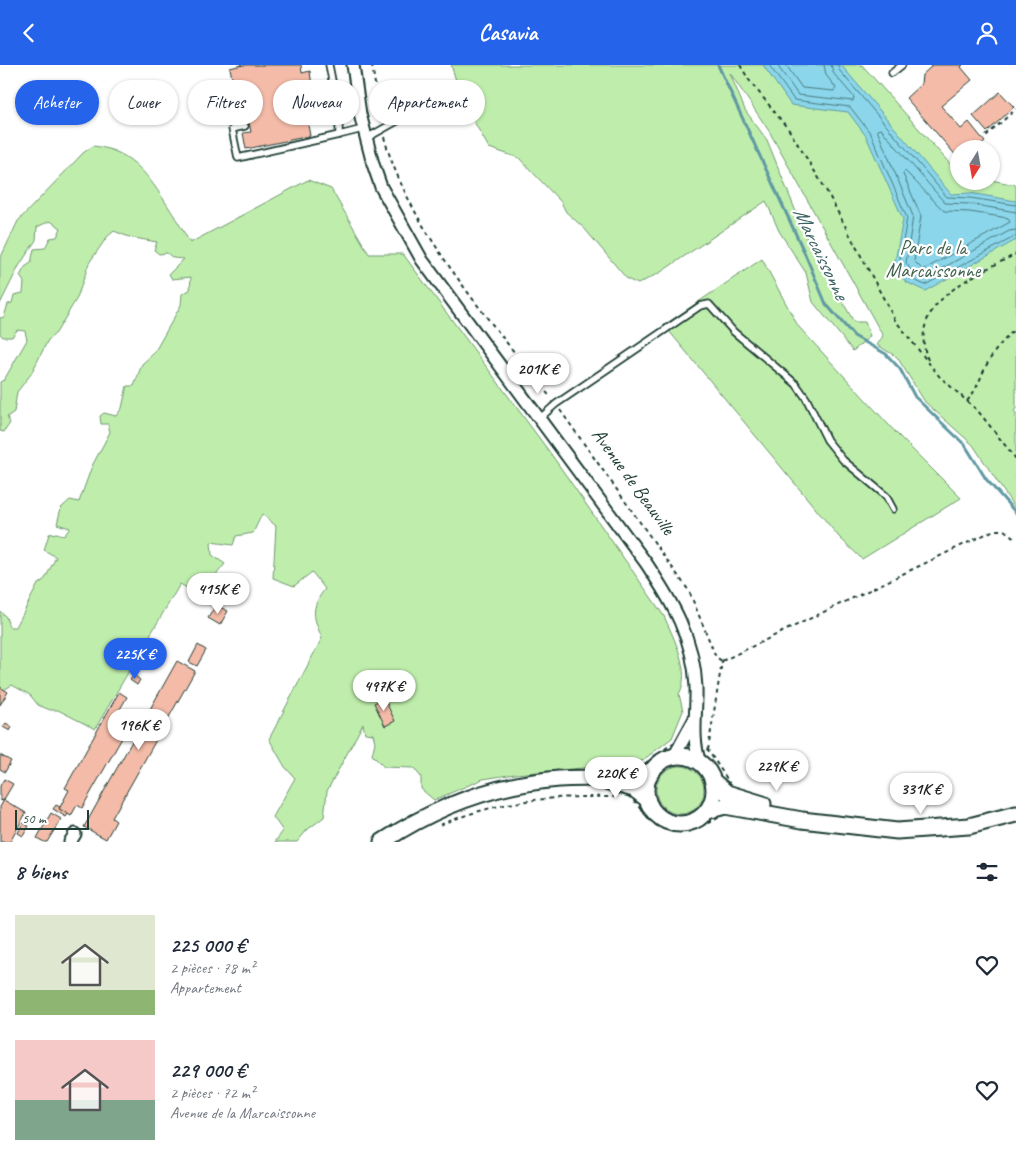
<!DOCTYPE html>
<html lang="fr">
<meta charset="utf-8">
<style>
body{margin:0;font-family:Caveat,sans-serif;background:#f2f2f3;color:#1f2937;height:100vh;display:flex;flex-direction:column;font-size:19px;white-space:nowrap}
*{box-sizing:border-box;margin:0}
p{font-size:16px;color:#747a83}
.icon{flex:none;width:28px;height:28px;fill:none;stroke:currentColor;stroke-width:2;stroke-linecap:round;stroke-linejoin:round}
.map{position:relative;height:777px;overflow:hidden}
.details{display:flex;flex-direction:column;background:#fff;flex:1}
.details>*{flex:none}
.top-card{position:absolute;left:15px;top:15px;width:500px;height:45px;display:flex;gap:10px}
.needle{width:32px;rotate:191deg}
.tools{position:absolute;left:950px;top:75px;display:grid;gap:10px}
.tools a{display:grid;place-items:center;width:50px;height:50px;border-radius:50%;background:#fff;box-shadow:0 1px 4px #0004;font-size:25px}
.scale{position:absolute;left:15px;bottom:12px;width:74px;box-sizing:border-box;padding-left:5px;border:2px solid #1f3d34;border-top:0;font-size:14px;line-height:18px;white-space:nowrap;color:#1f3d34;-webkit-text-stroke:4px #fff;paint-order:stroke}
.price{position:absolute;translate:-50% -42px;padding:0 11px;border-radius:18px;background:#fff;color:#222;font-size:16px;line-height:32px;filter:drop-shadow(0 1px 2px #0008)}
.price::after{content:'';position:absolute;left:50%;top:30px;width:15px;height:11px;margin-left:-8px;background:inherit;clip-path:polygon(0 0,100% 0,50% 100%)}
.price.current{background:#2563eb;color:#fff}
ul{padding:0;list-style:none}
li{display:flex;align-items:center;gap:15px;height:125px;padding:0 15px}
li span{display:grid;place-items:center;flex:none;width:140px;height:100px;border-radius:0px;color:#555}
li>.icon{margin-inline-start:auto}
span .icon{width:60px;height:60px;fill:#fffc;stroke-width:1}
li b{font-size:21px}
h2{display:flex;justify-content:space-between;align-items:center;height:60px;padding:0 15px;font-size:21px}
.pill{padding:0 18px;border-radius:22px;background:#fff;box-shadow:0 1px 4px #0004;font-size:18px;line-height:45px}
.pill.current{background:#2563eb;color:#fff}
header{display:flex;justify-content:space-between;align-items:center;height:65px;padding:0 15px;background:#2563eb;color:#fff;font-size:22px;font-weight:700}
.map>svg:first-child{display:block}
.green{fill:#bfeeac;stroke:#6f9670}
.water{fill:#8bd6eb;stroke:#6099a2}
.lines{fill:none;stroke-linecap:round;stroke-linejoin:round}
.shore{stroke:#4a7a7d;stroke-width:1}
.stream{stroke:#6099a2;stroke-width:3}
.building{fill:#f3bba8;stroke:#1f3d34}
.service-casing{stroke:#1f3d34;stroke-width:9}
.minor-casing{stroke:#1f3d34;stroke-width:15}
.secondary-casing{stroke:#1f3d34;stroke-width:19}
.path{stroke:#1f3d34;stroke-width:2;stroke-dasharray:4 4;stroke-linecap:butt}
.service{stroke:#fff;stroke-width:5.5}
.minor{stroke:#fff;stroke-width:11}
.secondary{stroke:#fff;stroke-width:15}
.labels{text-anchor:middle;stroke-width:4.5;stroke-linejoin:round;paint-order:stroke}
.park-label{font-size:20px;fill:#3f604c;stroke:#fff}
.street-label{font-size:20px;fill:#1f3d34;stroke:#fff}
.water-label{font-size:21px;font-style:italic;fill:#3a6362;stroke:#fff}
</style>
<header><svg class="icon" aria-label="back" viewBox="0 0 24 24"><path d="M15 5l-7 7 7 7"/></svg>Casavia<svg class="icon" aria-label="person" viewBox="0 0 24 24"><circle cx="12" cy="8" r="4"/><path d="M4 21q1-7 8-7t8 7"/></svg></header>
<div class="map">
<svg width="1016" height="777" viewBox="0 0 1016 777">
<rect width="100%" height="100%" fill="#fff"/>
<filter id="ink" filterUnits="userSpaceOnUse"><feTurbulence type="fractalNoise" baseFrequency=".02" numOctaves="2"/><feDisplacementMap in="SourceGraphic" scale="10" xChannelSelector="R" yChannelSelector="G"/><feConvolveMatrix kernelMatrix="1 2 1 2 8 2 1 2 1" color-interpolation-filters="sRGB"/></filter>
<g filter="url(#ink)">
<!-- green -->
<g class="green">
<polygon points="451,0 862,0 959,109 959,116 991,115 1016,120 1016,343 1014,347 1016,348 1016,445 973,380 925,337 897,292 877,280 883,271 769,66 730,8 745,45 767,75 807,174 854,257 865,257 870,271 853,286 813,237 806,208 779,166 766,136 661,207 638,219 627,214 584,163 566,147 561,137 519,93 489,83 463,37"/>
<path d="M93 81C129 85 145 106 164 135 173 149 182 163 190 178L308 115 331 124 369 189H403L551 389 664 551C673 572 692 607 679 629L683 646 672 673 639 698 515 709 483 714 434 735 421 724V712L414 703 384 702 372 690 375 677 373 669 365 668 363 659 327 726 324 752 307 765 297 777H275L283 766 273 752 295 713 285 702 269 674 322 573C313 552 310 543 325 524L312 507 294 521 273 513 276 461 262 449 253 468 236 471 233 480 211 477 212 490 225 499 199 530 180 519 95 664 58 645H50L38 640 30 630 12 620 2 626 0 624V546L6 552 9 562H16L38 519 45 514 56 492 44 485 49 469 57 468 64 471 70 463 57 459 61 443 70 435 79 437 92 401 110 367 108 359H101L100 351 104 348 116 351 122 343 127 321H134L142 299 154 288 181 240 182 229 190 225 191 212 172 214 169 209 184 194 173 193 167 188 159 189 154 185 157 177 129 172 114 166 107 172 89 198 77 233 56 268 48 275 31 309 17 327 14 347 7 352 10 358 4 367 0 366V317L4 315 27 275 25 266 17 265 12 272H3L0 269V253L4 252 8 239 12 238 14 230 23 228 24 217 20 211 25 202 31 198 34 184 45 183 50 173 57 172 61 163 50 156 37 162 36 175 19 201 0 239V194L18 156 83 88Z"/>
<polygon points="762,194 798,261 898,370 961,433 862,494 839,472 664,260"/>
<circle cx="680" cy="725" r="24"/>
</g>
<!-- water -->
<polygon class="water" points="763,0 841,0 951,129 970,128 1016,136 1016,175 925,226 906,217 894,202 903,154 866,71 848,47 791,40"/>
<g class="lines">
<!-- shore -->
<g class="shore">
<polyline points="769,0 794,35 850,42 871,69 907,153 899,200 909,213 925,220 1016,171"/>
<polyline points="777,0 798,30 853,36 854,32 834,9 831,0"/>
<polyline points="786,0 802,23 834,26 836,23 826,10 824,0"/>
<polyline points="838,0 839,5 947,132 970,133 1016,140"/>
<polygon points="905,106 944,146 970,147 1008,153 1010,157 923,205 914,196 921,151 903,109"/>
<polyline points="1016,147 970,139 945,138 881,64 877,65 913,151 906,198 913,208 925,213 1009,166 1016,165"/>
</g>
<!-- stream -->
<polyline class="stream" points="718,0 805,189 826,239 854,271 886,289 900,304 915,332 965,380 986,414 1016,448"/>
</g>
<!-- building -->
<g class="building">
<polygon points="242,0 301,0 302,8 310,6 313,30 316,30 317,34 304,37 310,71 246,84 243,68 251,67 248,52 240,53 230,3"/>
<polygon points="933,0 963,0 961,2 972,15 941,41 961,64 969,57 985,77 977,84 959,84 959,94 906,33 921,19 922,10"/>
<polygon points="1000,27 1014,42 987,67 973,51"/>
<polygon points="216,540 228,546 220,560 208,553"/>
<polygon points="198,580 206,585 197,601 189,597"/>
<polygon points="177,596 195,606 112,753 116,756 106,774 84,762"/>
<polygon points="134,610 140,615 137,620 130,615"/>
<polygon points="0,622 8,627 0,640"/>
<polygon points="119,627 127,632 119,646 134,652 82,743 77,740 71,751 59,744 69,725 65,723"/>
<polygon points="384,633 395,656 385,661 374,638"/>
<polygon points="6,658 12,662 10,666 3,662"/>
<polygon points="0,690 11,696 5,707 0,704"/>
<polygon points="4,714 13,719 3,736 0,735 0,721"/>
<polygon points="4,735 26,748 10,777 0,777 0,742"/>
<polygon points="56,740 60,742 59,744 68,749 66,752 53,744"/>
<polygon points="51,748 61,754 47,777 44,777 37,773"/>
<polygon points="23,758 29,761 23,771 18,768"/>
</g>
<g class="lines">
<!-- service casing -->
<g class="service-casing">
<g id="service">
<polyline points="329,0 339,51 339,70 363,64"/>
<polyline points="892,8 902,0"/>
<polyline points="245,61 232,64 238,93 339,70"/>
<polyline points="365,74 456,23"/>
<polyline points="539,354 556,339 700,241 709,239 734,267 796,319 806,333 827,375 843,395 886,431 893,444"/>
</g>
</g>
<!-- minor casing -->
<g class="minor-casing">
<g id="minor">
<path d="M353 0 360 49 373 99 381 122 422 195 646 498C672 537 694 573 696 622 697 647 691 673 700 698"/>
<polyline points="670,693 676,688 694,655"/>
<polyline points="70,777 75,769"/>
</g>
</g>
<!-- secondary casing -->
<g class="secondary-casing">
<g id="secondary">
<circle cx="680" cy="725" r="34"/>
<polyline points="606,716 634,724 647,734"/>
<polyline points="713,716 727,728 763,739"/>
<polyline points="707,746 725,741 802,755 897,766 969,761 1016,749"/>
<path d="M382 777C435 742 496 719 559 714 586 712 629 716 653 705"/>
</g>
</g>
<!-- path -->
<g class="path">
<polyline points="241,0 242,0"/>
<polyline points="372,0 381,57"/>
<polyline points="740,0 749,15 789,65 825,123 895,255 939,311 978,346 1016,394"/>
<polyline points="986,71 1016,44"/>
<path d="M384 72C409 165 492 258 551 333"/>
<path d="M928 295C905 236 977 210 1016 189"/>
<path d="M967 336C979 323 981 308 990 294 997 282 1006 273 1016 263"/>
<polyline points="560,345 689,526 716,592 722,596"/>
<polyline points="722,596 994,465 1004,465 1016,474"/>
<path d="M676 676 701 680 708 685 729 717 725 749C702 762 674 777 651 756 643 748 640 739 630 733L636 705Z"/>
<polyline points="708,685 722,596"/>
<path d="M440 760C500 735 550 731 614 732"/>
</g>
<!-- service -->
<use href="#service" class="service"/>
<!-- minor -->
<use href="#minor" class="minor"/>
<!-- secondary -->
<use href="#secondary" class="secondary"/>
</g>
</g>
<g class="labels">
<!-- park labels -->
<g class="park-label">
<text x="933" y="189">Parc de la<tspan x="933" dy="23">Marcaissonne</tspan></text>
</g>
<!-- street labels -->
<g class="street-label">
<text transform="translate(634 416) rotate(54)" y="7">Avenue de Beauville</text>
</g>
<!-- water labels -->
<g class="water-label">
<text transform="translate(821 188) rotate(64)" y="7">Marcaissonne</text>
</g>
</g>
</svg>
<div class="tools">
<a><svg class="needle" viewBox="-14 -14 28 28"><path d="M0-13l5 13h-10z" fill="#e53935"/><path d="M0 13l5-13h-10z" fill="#747a83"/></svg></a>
</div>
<div class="scale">50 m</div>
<b class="price" style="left:538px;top:330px">201K €</b>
<b class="price" style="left:218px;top:550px">415K €</b>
<b class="price current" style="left:135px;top:615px">225K €</b>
<b class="price" style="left:384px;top:647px">497K €</b>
<b class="price" style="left:139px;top:686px">196K €</b>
<b class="price" style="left:777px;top:727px">229K €</b>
<b class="price" style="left:616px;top:734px">220K €</b>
<b class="price" style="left:921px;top:750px">331K €</b>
<div class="top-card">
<a class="pill current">Acheter</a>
<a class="pill">Louer</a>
<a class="pill">Filtres</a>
<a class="pill">Nouveau</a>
<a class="pill">Appartement</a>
</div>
</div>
<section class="details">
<h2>8 biens<svg class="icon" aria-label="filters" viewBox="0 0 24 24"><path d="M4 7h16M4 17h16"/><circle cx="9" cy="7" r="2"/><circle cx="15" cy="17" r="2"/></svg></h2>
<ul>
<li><span style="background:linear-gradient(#dfe7d0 75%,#8fb573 0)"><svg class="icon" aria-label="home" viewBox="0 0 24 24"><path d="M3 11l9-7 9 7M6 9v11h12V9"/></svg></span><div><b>225 000 €</b><p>2 pièces · 78 m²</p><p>Appartement</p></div><svg class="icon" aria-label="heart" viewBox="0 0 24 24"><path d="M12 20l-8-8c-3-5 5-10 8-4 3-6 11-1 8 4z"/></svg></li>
<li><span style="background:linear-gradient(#f6c9c9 60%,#7fa58c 0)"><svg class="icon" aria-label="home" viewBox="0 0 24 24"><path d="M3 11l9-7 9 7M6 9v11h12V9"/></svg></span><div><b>229 000 €</b><p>2 pièces · 72 m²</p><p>Avenue de la Marcaissonne</p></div><svg class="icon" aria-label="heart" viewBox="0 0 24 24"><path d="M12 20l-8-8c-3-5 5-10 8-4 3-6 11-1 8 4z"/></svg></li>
</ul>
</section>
